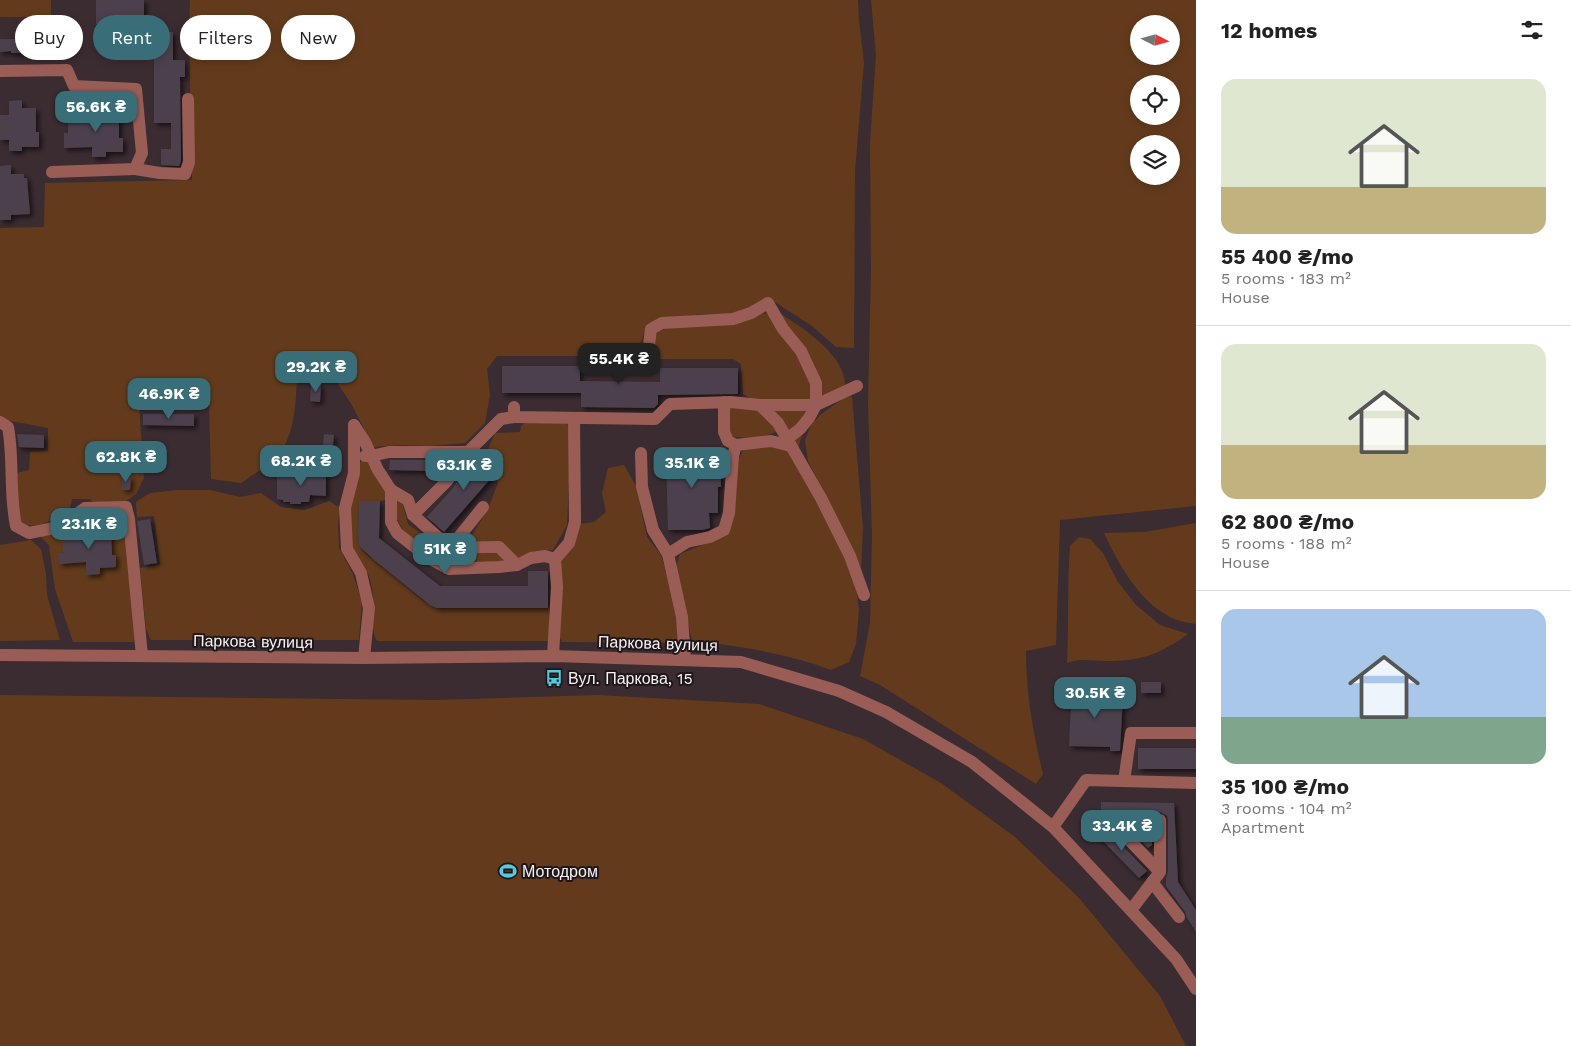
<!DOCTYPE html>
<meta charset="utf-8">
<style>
body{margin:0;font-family:"Work Sans",sans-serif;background:#f6f6f6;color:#222;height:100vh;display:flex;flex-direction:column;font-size:19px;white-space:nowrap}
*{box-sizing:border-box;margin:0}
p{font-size:16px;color:#767676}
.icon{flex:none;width:28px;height:28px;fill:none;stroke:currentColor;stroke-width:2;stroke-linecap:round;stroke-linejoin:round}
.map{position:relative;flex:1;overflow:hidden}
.side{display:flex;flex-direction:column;background:#fff;width:375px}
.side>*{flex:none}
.guide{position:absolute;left:15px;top:15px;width:475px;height:45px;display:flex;gap:10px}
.needle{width:32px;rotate:96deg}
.fabs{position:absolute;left:1130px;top:15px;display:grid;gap:10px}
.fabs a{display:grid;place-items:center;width:50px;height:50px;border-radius:50%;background:#fff;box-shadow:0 2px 8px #0003;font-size:25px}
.price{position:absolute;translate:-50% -42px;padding:0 11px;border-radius:10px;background:#396d77;color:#fff;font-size:16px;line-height:32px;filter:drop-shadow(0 1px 2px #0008)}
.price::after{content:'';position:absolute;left:50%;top:30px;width:15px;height:11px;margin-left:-8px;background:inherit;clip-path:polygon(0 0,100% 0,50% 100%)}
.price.on{background:#222;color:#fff}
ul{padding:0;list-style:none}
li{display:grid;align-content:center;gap:10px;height:265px;padding:0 25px}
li+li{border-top:1px solid #e0e0e0}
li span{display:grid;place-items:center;height:155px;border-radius:15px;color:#555}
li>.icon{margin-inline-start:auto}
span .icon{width:90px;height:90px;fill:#fffc;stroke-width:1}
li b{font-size:21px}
h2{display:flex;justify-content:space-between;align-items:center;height:60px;padding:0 25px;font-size:21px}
.pill{padding:0 18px;border-radius:22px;background:#fff;box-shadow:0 2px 8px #0003;font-size:18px;line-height:45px}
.pill.on{background:#396d77;color:#fff}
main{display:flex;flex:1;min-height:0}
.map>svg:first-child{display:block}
.green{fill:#633b1c;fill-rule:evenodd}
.building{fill:#4c414b;filter:url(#shadow)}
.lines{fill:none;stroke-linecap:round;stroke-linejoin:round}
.minor{stroke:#995d56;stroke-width:12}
.labels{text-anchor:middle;stroke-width:4;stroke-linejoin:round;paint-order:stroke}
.street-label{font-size:16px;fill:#faf1f3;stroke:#1d1719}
.poi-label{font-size:16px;fill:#faf1f3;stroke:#1d1719;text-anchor:start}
</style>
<main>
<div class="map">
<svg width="1196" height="1046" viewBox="0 0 1196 1046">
<defs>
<filter id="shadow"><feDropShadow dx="3" dy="3" stdDeviation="2.5" flood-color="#0009"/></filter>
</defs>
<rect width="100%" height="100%" fill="#3b2c31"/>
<!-- green -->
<g class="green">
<rect x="0" y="0" width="51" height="17"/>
<path d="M190 0H858L859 21 864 62 855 171 854 348 836 347 812 326 767 297 753 307 730 314H702L657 320 647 324 637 356H497L487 369 490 395 485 423 465 443 429 446 401 445 373 447 352 405 325 365 299 353C295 384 299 416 285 445 279 459 254 474 241 483L211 479 209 403 139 404 144 478 136 494 123 503H94L90 499H72L69 513C52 520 37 530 19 523L17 473 29 470 30 452 48 451V428L0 419V228L44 227 45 183 192 180 189 32Z"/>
<path d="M871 0H1196V506L1060 520 1056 645 1026 651C1026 693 1033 733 1043 774L1036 784 880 685 860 676 870 623 872 536 868 402 871 271 870 143 876 55ZM1139 24H1171V56H1139ZM1139 84H1171V116H1139ZM1139 144H1171V176H1139Z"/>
<polygon points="762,313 768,314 781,329 810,375 813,400 760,403 743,394 741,364 733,359 656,359 653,339 659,331 672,327"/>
<path d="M781 314C803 328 846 356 845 386L824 399Z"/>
<polygon points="852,396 863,528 861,569 852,548 808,461 805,440 811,425 820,415 844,398"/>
<path d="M730 406 759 408 778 431C761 439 749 438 730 437Z"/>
<polygon points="810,407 798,449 769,408"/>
<polygon points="527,421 565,422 569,426 570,458 567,525 553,550 535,551 517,558 468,542 488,509 498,483 494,474 499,469 493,463 497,457 488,449 495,433 520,432 521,426"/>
<path d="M761 445 784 448 795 456 855 579 859 610 856 644 849 662 831 670C786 653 739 646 692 641L676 567 680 554 717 539 738 460 745 447Z"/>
<path d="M361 461H369L386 490 385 500 381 501H359L358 534 359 546 365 553 424 601 437 608H549V641H377C369 626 375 606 372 589 371 584 370 578 368 574 364 567 357 562 354 555 344 526 349 489 361 461Z"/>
<polygon points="624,465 636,486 647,537 661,555 679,616 679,640 672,643 562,642 559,635 561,560 578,524 594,522 606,512 602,493 608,468"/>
<polygon points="177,490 210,490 240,497 261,493 281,507 305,510 329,501 340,508 338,524 339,548 353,574 362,602 359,640 151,640 146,629 140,568 160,565 154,516 137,517 136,502 150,493"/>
<polygon points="397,499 402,502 408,524 429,540 450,554 499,554 504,561 454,565 439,559 404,532 397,519"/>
<polygon points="119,510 125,519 136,638 133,642 73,642 55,589 49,545 38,534 87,511"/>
<path d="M1196 523V624C1190 623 1183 622 1177 620 1142 607 1119 565 1104 533L1144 532Z"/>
<path d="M1079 537 1090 539 1103 553 1118 582 1136 605 1160 625 1188 634C1159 655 1141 661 1105 661 1091 661 1081 658 1067 663 1069 624 1067 585 1070 546Z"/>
<polygon points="31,540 41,549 46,574 47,595 60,640 0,641 0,545"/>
<polygon points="0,695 434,700 598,695 759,704 863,739 941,783 1015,837 1079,898 1160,996 1186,1046 0,1046"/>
</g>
<!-- building -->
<g class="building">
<rect x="96" y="0" width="48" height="24"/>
<polygon points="154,32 173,32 173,60 185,60 185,77 180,77 181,161 179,166 161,165 161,149 171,149 171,123 154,123"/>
<polygon points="0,39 73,39 73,52 11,53 11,51 0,52"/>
<polygon points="22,100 22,108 36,108 36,132 39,132 39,147 22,147 22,151 9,151 9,140 0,140 0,115 9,115 9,101"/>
<polygon points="92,106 106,106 106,114 119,114 119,138 123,138 123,152 106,152 106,157 92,157 92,147 64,148 64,133 68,133 68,122 76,122 76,119 92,118"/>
<polygon points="11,165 11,174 24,174 24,178 27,178 30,214 11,215 11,220 0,220 0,166"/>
<polygon points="502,366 580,366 580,381 660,382 660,368 738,368 738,394 658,395 658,404 654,408 581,407 581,393 502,393"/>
<polygon points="311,384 321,385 320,402 310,401"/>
<polygon points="143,414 194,414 194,426 143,425"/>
<polygon points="17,434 44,435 44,448 19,447"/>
<polygon points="324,434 334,435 333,445 323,445"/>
<polygon points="488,449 497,457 493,463 499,469 444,532 427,517 453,488 458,480 459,481"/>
<polygon points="720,451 721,487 718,487 718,513 709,513 710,528 702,530 668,530 666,453"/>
<polygon points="390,460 431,460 430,471 389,470"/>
<polygon points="300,470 316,470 316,472 326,472 326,496 310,495 309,502 301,502 301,504 290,504 290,502 283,502 283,500 277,499 277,476 300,477"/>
<polygon points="122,477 131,477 130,490 122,490"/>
<polygon points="359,501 380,501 379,538 440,586 528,586 528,571 548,571 548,608 437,608 430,605 373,559 359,546 358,534"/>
<polygon points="150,519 157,563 144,565 137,521"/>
<polygon points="85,524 98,524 99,532 111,531 112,555 116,555 116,567 100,568 100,574 86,575 86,562 59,564 58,553 63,553 62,538 85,537"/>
<rect x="1141" y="682" width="20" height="11"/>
<polygon points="1080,690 1101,690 1101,694 1123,695 1120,751 1110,751 1110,747 1069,746 1071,705 1066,704 1067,693 1080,693"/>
<rect x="1138" y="748" width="58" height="21"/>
<polygon points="1101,802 1174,803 1178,882 1196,910 1196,932 1187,918 1185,912 1166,886 1166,878 1168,872 1168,820 1167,816 1160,812 1110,812 1101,815"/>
<polygon points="1104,827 1147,871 1139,878 1096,834"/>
<polygon points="1137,828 1144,828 1152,836 1152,845 1148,848 1133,832"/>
</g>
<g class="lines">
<!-- minor -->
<g class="minor">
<polyline points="0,71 67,70 74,86 136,89 142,153 135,169 52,172"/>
<polyline points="135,169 160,173 185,174 189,162 188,99"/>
<polyline points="649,345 651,329 662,323 733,319 751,313 768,303 783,329 801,351 816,383 816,405 809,418 800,429 787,439"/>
<polyline points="724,402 724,432 728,441 736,445"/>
<polyline points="760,405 816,405 857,386"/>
<polyline points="514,407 514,417 655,419 670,404 731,402 760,405 778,423 821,498 850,556 864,595"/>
<path d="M0 422 8 427C14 460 9 493 16 526L29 533 59 527 85 508 126 507 129 519 142 656"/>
<polyline points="354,425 365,442 378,470 391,490 391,522 397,533 430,559 449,569 499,567 517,565 531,558 545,556 555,559 557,587 553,656"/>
<polyline points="354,425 354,473 345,508 347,549 361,573 369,608 364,658"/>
<polyline points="641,453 642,487 653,530 668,554 682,617 685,660"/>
<polyline points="365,456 371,456 389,452 468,452"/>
<polyline points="391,490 408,500 413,515 450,548 499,547 517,565"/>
<polyline points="413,515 447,481 468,452 501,419 514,417"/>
<polyline points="450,548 483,507"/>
<polyline points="668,554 687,542 710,537 724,530 729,513 733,456 736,445 771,441 791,446"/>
<polyline points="555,559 569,543 575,522 574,419"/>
<polyline points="0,655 364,658 553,656 741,662 839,691 886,712 972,762 1053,827 1176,959 1196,989"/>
<polyline points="1124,781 1131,733 1196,733"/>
<polyline points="1053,827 1086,780 1196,783"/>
<polyline points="1152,882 1179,917"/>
<polyline points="1131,910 1160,872 1160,820 1110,820 1160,872"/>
</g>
</g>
<!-- icons -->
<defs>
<g id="bus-bare" transform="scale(1.35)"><path d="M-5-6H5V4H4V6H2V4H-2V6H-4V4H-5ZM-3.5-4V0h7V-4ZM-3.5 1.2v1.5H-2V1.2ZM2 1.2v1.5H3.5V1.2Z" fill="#56c9e0" stroke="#1d1719" stroke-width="2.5" paint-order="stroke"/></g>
<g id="stadium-bare" transform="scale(1.35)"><path d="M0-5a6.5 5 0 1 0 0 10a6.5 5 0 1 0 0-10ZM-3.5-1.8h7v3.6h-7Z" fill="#56c9e0" stroke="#1d1719" stroke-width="2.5" paint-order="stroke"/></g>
</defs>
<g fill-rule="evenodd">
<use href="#bus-bare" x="554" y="678"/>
<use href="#stadium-bare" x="508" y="871"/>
</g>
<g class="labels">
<!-- street labels -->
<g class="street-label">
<text transform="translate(253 641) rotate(1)" y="6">Паркова вулиця</text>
<text transform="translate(658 643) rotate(2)" y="6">Паркова вулиця</text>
</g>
<!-- poi labels -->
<g class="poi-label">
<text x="568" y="684">Вул. Паркова, 15</text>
<text x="522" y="877">Мотодром</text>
</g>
</g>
</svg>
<div class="fabs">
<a><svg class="needle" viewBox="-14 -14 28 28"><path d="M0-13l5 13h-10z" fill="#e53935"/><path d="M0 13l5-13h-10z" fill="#767676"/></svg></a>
<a><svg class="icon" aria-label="locate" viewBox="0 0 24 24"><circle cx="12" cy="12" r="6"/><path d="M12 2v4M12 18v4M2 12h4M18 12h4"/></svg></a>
<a><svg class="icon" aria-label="layers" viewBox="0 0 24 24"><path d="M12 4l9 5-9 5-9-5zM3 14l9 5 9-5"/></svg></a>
</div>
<b class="price" style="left:96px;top:133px">56.6K ₴</b>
<b class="price on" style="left:619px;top:385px">55.4K ₴</b>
<b class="price" style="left:316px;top:393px">29.2K ₴</b>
<b class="price" style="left:169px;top:420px">46.9K ₴</b>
<b class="price" style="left:126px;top:483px">62.8K ₴</b>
<b class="price" style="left:301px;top:487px">68.2K ₴</b>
<b class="price" style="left:692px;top:489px">35.1K ₴</b>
<b class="price" style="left:464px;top:491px">63.1K ₴</b>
<b class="price" style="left:89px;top:550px">23.1K ₴</b>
<b class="price" style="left:445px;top:575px">51K ₴</b>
<b class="price" style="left:1095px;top:719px">30.5K ₴</b>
<b class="price" style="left:1122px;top:852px">33.4K ₴</b>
<div class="guide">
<a class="pill">Buy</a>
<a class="pill on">Rent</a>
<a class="pill">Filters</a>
<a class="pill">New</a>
</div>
</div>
<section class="side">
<h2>12 homes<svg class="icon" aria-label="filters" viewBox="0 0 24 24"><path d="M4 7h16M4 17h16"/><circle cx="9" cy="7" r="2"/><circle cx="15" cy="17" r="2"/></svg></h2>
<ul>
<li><span style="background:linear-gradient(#dfe7d0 70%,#c2b280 0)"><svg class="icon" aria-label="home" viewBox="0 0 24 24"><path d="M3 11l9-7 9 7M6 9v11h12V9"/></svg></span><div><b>55 400 ₴/mo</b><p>5 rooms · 183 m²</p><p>House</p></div></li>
<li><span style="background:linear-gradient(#dfe7d0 65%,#c2b280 0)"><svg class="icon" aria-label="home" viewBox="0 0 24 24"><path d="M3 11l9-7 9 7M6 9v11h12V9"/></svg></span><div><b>62 800 ₴/mo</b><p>5 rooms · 188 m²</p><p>House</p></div></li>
<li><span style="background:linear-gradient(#a9c7e8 70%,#7fa58c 0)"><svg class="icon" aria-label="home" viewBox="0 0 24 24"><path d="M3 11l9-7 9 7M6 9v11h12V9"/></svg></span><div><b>35 100 ₴/mo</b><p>3 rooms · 104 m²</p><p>Apartment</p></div></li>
</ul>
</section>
</main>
